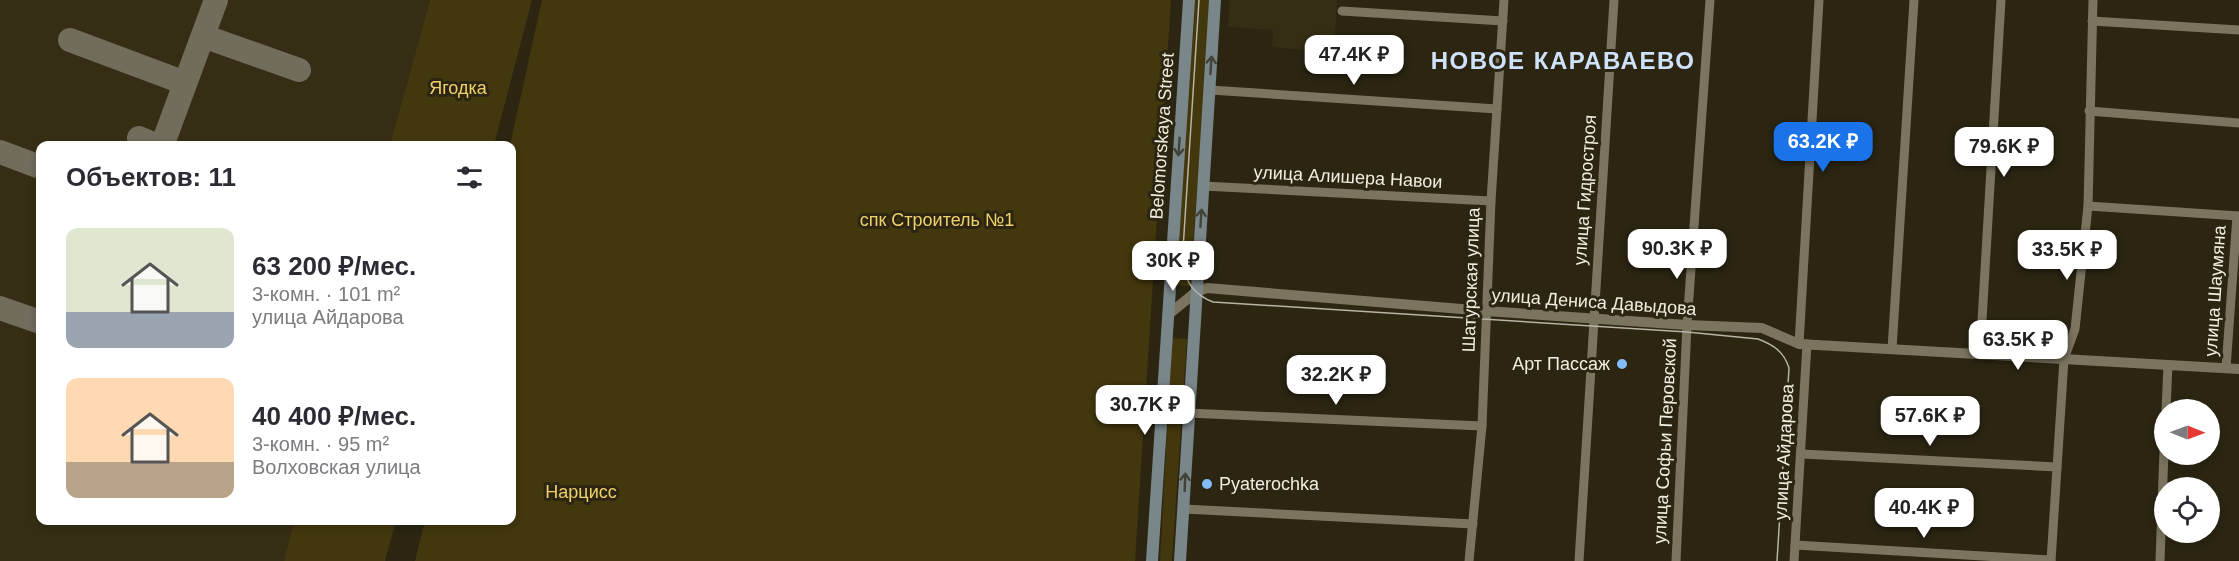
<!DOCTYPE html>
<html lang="ru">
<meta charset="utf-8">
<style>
body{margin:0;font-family:Arial,sans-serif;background:#f2f2f3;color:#2b2b33;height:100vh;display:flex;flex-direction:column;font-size:22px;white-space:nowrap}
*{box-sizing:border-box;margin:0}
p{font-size:20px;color:#7c7c81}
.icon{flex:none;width:33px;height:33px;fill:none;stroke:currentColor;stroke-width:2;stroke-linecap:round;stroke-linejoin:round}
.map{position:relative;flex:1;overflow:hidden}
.side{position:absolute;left:36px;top:141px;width:480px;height:384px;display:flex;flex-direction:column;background:#fff;border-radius:12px;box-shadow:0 3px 9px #0003}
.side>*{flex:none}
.needle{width:39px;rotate:91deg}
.buttons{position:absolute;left:2154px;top:399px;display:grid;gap:12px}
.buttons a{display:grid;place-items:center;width:66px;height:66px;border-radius:50%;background:#fff;box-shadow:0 3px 9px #0003;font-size:30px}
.price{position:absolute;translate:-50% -51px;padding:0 14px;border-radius:12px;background:#fff;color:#222;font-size:20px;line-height:39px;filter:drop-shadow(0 2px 3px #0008)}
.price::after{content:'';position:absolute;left:50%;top:36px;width:18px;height:14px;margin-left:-9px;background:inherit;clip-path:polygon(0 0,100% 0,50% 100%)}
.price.current{background:#1a73e8;color:#fff}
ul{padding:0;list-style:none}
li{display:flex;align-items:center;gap:18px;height:150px;padding:0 30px}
li span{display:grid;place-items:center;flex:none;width:168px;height:120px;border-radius:12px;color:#555}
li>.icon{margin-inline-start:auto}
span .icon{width:72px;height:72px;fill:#fffc;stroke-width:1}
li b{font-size:26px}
h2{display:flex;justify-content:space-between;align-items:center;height:72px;padding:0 30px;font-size:26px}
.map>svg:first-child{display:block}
.built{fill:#362e14}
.green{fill:#43370e}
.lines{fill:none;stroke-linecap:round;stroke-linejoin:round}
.taxiway{stroke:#716c5c;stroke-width:24}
.minor{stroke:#7b745f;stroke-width:9}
.tertiary{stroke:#7b745f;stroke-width:10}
.secondary{stroke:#79868a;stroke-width:12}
.tram{stroke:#b7b3a5;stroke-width:1.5}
.oneway{stroke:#424236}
.poi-dot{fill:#83bcfb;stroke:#2b2512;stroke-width:2}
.labels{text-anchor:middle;stroke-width:6;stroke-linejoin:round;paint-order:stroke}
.park-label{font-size:18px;fill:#f0d16a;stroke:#2b2512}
.street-label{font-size:18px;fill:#f0ede1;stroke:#2b2512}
.poi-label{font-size:18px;fill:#f0ede1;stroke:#2b2512;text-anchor:end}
.district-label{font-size:24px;font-weight:bold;letter-spacing:1.5px;fill:#cee3fb;stroke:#2b2512}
</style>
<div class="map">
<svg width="2239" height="561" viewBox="0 0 2239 561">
<rect width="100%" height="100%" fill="#2b2512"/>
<!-- built -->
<g class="built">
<polygon points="0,0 430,0 390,145 40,146 40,520 294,521 284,561 0,561"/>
<polygon points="1230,0 1337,0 1334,53 1272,47 1273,30 1228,27"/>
</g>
<!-- green -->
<g class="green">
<polygon points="430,0 532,0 494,145 390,145"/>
<polygon points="542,0 1171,0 1135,561 415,561 425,521 512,520 512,146 510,145"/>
<polygon points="1194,0 1211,0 1190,286 1173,285"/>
<polygon points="1172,338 1187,339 1172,561 1160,561"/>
<polygon points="294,521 294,520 396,521 385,561 284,561"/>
</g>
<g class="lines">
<!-- taxiway -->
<g class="taxiway">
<polyline points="203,36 299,70"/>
<polyline points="70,40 185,83"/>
<polyline points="139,138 158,146"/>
<polyline points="162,146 216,0"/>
<polyline points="0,152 40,167"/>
<polyline points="0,308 40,322"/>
</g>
<!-- minor -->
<g class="minor">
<polyline points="1342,11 1503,21"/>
<polyline points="2092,21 2239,30"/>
<polyline points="1210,90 1497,109"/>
<polyline points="2089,111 2239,123"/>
<polyline points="1203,186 1491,201"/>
<polyline points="2088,206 2239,216"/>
<polyline points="1799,344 1819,0"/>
<polyline points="1892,349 1914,0"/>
<polyline points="1980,354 2001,0"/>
<polyline points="2226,368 2237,216"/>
<polyline points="2166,410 2168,365"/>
<polyline points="1188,413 1482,426"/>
<polyline points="1802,454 2057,467"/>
<polyline points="1184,509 1473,524"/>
<polyline points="1795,545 2051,560"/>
<polyline points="1469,561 1482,426 1491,201 1504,0"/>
<polyline points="1579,561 1614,0"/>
<polyline points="1676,561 1687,325 1710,0"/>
<polyline points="1794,561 1807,344"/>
<polyline points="2051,561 2064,359 2075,329 2088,206 2093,0"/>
<polyline points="2160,561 2164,451"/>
</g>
<!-- tertiary -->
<polyline class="tertiary" points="1169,314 1196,292 1207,288 1486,311 1687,325 1762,328 1799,344 2239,369"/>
<!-- secondary -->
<g class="secondary">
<polyline points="1152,561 1189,0"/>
<polyline points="1180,561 1215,0"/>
</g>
<!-- tram -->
<path class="tram" d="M1199 0 1182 265C1187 284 1195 295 1213 302L1687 332 1758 339C1774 345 1784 352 1789 368L1777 561"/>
</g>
<!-- one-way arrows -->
<defs><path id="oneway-shaft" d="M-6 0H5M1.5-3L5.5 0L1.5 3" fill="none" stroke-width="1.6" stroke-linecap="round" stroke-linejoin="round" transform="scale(1.5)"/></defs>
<g class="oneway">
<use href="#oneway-shaft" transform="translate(1211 65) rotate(-86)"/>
<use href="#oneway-shaft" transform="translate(1179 147) rotate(94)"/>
<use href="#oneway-shaft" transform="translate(1201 218) rotate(-86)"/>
<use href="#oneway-shaft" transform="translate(1185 482) rotate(-88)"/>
</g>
<!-- markers -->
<g class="poi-dot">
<circle cx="1622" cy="364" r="6"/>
<circle cx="1207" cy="484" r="6"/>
</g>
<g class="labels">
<!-- park labels -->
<g class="park-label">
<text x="458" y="94">Ягодка</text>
<text x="937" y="226">спк Строитель №1</text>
<text x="581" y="498">Нарцисс</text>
</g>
<!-- street labels -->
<g class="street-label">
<text transform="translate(1162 136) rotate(-86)" y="6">Belomorskaya Street</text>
<text transform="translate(1348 177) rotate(3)" y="6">улица Алишера Навои</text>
<text transform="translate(1585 190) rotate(-86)" y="6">улица Гидростроя</text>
<text transform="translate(1471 280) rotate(-88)" y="6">Шатурская улица</text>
<text transform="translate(2215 291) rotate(-86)" y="6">улица Шаумяна</text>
<text transform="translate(1594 302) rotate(4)" y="6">улица Дениса Давыдова</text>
<text transform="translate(1665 441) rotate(-87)" y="6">улица Софьи Перовской</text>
<text transform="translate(1784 452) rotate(-87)" y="6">улица Айдарова</text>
</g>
<!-- poi labels -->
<g class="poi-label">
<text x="1610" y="370">Арт Пассаж</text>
<text x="1219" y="490" text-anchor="start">Pyaterochka</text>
</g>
<!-- district labels -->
<g class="district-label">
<text x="1563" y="69">НОВОЕ КАРАВАЕВО</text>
</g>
</g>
</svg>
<div class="buttons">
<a><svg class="needle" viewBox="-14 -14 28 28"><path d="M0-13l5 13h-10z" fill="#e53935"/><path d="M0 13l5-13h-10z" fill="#7c7c81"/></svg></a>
<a><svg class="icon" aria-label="locate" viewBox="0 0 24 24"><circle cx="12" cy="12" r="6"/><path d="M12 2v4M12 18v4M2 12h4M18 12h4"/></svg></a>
</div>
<b class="price" style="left:1354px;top:86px">47.4K ₽</b>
<b class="price current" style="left:1823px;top:173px">63.2K ₽</b>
<b class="price" style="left:2004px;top:178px">79.6K ₽</b>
<b class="price" style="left:1677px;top:280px">90.3K ₽</b>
<b class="price" style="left:2067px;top:281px">33.5K ₽</b>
<b class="price" style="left:1173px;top:292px">30K ₽</b>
<b class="price" style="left:2018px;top:371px">63.5K ₽</b>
<b class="price" style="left:1336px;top:406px">32.2K ₽</b>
<b class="price" style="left:1145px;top:436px">30.7K ₽</b>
<b class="price" style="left:1930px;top:447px">57.6K ₽</b>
<b class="price" style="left:1924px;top:539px">40.4K ₽</b>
<section class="side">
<h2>Объектов: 11<svg class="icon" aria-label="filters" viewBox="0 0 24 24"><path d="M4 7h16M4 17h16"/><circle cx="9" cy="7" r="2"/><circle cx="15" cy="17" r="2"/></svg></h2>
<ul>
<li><span style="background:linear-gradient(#dfe7d0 70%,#9aa5b1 0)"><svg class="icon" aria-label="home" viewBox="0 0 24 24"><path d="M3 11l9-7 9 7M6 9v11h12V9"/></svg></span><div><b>63 200 ₽/мес.</b><p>3-комн. · 101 m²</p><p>улица Айдарова</p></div></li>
<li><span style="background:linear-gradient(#ffd9b3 70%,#b9a48a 0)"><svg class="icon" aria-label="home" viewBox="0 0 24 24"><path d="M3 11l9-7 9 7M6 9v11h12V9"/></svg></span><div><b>40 400 ₽/мес.</b><p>3-комн. · 95 m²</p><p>Волховская улица</p></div></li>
</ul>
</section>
</div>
